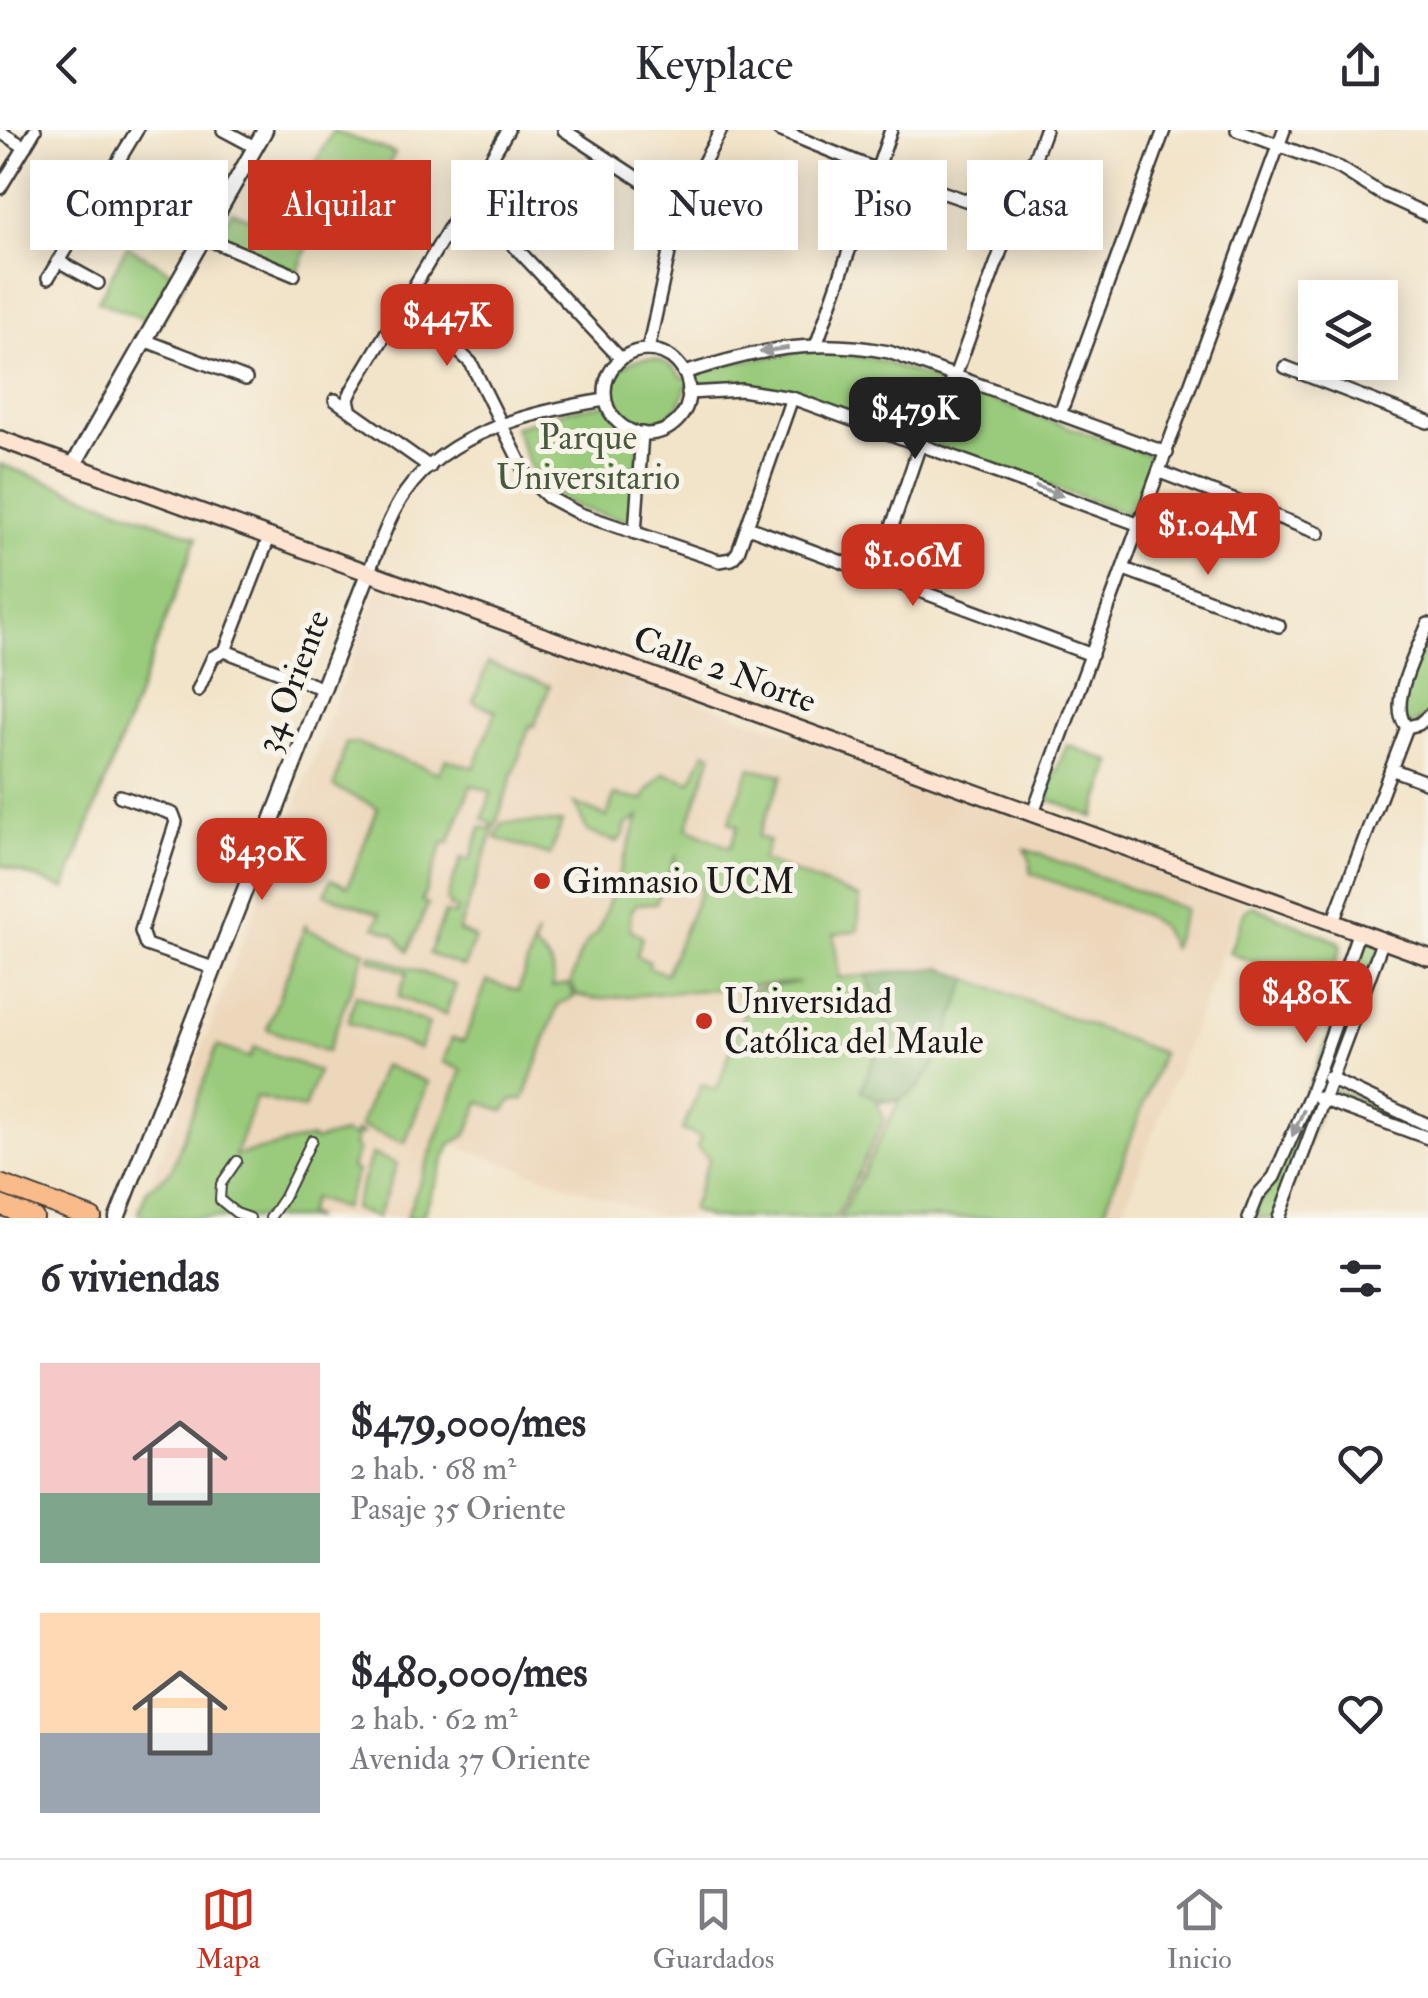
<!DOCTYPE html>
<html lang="es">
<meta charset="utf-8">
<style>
body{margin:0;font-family:"IM FELL Double Pica",serif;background:#f2f2f3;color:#2b2b33;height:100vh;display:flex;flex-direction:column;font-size:38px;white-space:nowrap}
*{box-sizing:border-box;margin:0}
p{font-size:32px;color:#7c7c81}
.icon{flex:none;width:55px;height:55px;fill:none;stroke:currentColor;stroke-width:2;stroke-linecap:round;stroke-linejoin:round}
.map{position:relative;height:1088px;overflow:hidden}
.drawer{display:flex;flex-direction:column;background:#fff;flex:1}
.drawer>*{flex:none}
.banner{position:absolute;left:30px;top:30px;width:1370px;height:90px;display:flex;gap:20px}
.buttons{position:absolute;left:1298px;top:150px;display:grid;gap:20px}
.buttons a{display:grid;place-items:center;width:100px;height:100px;border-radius:0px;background:#fff;box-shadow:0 5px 25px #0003;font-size:50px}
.price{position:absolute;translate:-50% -85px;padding:0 22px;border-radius:20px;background:#c8321e;color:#fff;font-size:32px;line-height:65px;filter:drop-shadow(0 2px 5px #0008)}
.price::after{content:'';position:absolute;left:50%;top:60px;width:30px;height:22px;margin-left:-15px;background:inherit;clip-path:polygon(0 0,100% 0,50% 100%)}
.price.current{background:#222;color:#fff}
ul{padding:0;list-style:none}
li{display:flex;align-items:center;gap:30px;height:250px;padding:0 40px}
li span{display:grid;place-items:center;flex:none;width:280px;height:200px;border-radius:0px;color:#555}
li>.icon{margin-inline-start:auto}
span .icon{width:120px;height:120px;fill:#fffc;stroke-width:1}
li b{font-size:42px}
h2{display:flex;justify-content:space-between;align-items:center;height:120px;padding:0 40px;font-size:42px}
.chip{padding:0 35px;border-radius:0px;background:#fff;box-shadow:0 5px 25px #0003;font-size:35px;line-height:90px}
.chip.current{background:#c8321e;color:#fff}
header{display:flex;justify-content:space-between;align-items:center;height:130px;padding:0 40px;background:#fff;font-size:45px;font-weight:600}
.tab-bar{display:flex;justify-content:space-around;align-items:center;height:140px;border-top:2px solid #e1e1e2;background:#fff;font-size:28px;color:#7c7c81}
.tab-bar a{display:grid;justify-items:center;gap:5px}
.tab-bar .current{color:#c8321e}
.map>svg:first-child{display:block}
.built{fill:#edd7bb}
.green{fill:#9acb7b;stroke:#5b744c;stroke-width:2.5;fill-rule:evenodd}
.forest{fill:#7baf6b;stroke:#4c6644;stroke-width:2.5}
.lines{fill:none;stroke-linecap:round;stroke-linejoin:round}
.pedestrian-casing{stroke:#3c3a36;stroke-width:12}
.minor-casing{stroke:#3c3a36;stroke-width:16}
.tertiary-casing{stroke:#3c3a36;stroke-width:19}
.secondary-casing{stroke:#3c3a36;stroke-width:20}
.trunk-casing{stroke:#3c3a36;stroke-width:22}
.pedestrian{stroke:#fff;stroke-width:8}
.minor{stroke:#fff;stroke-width:11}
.tertiary{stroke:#fff;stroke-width:14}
.secondary{stroke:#fde4d1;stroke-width:15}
.trunk{stroke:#fabb8b;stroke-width:18}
.oneway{fill:#999}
.poi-dot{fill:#c8321e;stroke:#f7f3e8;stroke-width:4}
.labels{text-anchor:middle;stroke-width:10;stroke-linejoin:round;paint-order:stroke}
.park-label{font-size:35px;fill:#48593d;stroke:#f7f3e8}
.street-label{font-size:35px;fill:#1c1c1c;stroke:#f7f3e8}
.poi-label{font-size:35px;fill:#1c1c1c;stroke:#f7f3e8;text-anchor:start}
</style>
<header><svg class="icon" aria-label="back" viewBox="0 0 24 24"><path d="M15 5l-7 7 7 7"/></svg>Keyplace<svg class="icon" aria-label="share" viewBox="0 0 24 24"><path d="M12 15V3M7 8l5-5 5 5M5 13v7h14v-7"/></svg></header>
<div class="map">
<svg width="1428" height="1088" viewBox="0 0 1428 1088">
<rect width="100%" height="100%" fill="#f7f3e8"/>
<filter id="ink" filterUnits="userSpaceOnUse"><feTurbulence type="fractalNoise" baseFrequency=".01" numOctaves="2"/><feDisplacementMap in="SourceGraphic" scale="20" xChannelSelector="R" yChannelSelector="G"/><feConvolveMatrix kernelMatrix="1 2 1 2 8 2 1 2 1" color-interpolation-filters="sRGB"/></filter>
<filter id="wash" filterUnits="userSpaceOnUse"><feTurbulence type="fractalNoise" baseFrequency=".0048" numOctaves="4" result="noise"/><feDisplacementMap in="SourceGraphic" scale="40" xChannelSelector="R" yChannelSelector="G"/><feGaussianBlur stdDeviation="2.25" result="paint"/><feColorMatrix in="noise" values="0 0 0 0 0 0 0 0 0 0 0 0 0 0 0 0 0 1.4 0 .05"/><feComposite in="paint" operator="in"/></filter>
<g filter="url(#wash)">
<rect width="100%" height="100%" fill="#f2e4c9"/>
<!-- built -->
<polygon class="built" points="380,456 1244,768 1120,1088 663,1088 451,1014 422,1088 148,1088 138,1084"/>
<!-- green -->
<g class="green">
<polygon points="333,1 395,23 363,84 300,61"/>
<polygon points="232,81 308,115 298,142 215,111"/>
<polygon points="127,116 185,150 159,195 98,171"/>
<path d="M808 220 875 229 1155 327 1135 387 783 260 735 253 686 256C681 281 667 291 642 294L632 391C598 384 561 378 538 348 527 335 521 313 514 297L566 280 609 274C606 229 657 211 683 248L734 232Z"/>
<polygon points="0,334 197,407 65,759 0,735"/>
<polygon points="1428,494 1428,586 1407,597 1399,570"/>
<polygon points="488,533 550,556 534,596 530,595 459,801 475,808 464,837 429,824 445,783 455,785 457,779 449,777 450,773 446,771 461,728 470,730 481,697 490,699 492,693 483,689 491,662 471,655 449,713 443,713 422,771 428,774 408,821 394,804 375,797 380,784 325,764 331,749 348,756 378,678 334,657 346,613 359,614 439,643 446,629 474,638 496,581 473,572"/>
<polygon points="1067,615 1112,632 1094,687 1045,668"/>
<path d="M705 622 712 624 687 698 730 718 738 696 729 692 750 638 783 645 758 706 769 711 762 730 860 768 858 801 834 804 839 848 941 838 1162 923 1102 1088H840L899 971 877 972 884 990 836 1088H710L691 1080 709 1029 697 1017 701 1007 682 1000 702 954 715 960 719 954 744 883 739 863 800 852 594 869 577 865 571 852C577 833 580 814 598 802L639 687 626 695 624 705 617 712 588 702 574 673 607 687 614 665 644 670 647 662 664 643 691 652ZM677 724 669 748 689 750 701 759 666 844 648 837 650 832 637 826 642 807 630 799 631 782 636 774 656 773Z"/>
<polygon points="562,692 550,726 496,708 502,693"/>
<polygon points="1025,719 1185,779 1172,818 1160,796 1146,786 1030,743 1031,732"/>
<polygon points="1253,776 1339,812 1341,818 1325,859 1229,823 1245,779"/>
<polygon points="306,794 306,799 365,821 327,922 267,899"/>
<polygon points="1359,801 1383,810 1328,957 1428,996 1428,1008 1323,970 1279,1088 1249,1088 1272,1051 1342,872"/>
<path d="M537 804 534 817C549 829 557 836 552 857L568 854 575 866 558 875 524 969 512 970 504 981 480 972 466 1006 451 1014 422 1088H406L462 940 443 932 452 908 464 911 487 851 518 861Z"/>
<polygon points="371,824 456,855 445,885 398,867 407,843 369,829"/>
<polygon points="356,865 429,894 419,919 348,892"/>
<polygon points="217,916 250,928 254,917 318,941 304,979 256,967 235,1026 311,1008 313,1011 344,1003 353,1008 355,1001 364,1004 358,1005 354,1016 358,1019 351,1038 357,1041 343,1079 312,1068 306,1084 315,1088 148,1088 138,1084 147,1060 171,1041"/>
<polygon points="383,935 428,952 405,1013 360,996"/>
<polygon points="372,1024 397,1034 377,1088 353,1079"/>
</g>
<!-- forest -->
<path class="forest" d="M941 838 969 849C948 889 929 1006 861 960L887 895 866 845Z"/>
</g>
<g filter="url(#ink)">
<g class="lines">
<!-- pedestrian casing -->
<g class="pedestrian-casing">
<g id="pedestrian">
<polyline points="237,1031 221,1054 220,1070 236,1083 250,1088"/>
<polyline points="270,1088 284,1067 312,1010"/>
</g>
</g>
<!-- minor casing -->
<g class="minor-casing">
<g id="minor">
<polyline points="223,0 255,17"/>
<polyline points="564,0 683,78"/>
<polyline points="779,0 877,40 1015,87"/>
<polyline points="1237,0 1340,38 1380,63 1428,85"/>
<polyline points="0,2 25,17"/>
<polyline points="0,58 35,0"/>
<polyline points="467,66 621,229"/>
<polyline points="203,107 294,145"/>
<polyline points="58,131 98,153"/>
<polyline points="48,148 137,0"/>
<polyline points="406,171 471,233 528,348 548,367 580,384 719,431 732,429 738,422 792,268"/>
<polyline points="144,210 246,249"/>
<polyline points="817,213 891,0"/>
<polyline points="648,220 672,109 696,47 721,0"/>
<circle cx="647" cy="262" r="42"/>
<polyline points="1285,237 1428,292"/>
<path d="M684 243C758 220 811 207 889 222L1167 323"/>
<polyline points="688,263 741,260 792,268 1140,395"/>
<polyline points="335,270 430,337"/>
<polyline points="350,278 348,269 352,260 508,0"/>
<polyline points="1060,284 1164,0"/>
<polyline points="1160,342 1319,403"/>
<polyline points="748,397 1092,525"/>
<polyline points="635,403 642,303"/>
<polyline points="1124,439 1279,496"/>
<path d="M369 441C380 415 389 386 405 363 448 301 535 281 605 270"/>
<polyline points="876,443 921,312 955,246 1045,0"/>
<polyline points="225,521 321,558"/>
<polyline points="198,560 213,527 225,521 270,405"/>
<path d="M1407 597C1386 575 1418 520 1428 494"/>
<polyline points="1407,597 1419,594 1428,586"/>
<polyline points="1391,639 1428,653"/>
<polyline points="120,666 173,684 176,692 141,801 146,815 213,838"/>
<polyline points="1033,683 1284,0"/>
<polyline points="1333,792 1407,597"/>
<polyline points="1328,948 1428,995"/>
<polyline points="1319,968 1428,1008"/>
<polyline points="1249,1088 1258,1065 1274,1047 1310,965 1340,881 1342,849 1359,801"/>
<polyline points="1279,1088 1383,810"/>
</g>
</g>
<!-- tertiary casing -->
<g class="tertiary-casing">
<g id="tertiary">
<polyline points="74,334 265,0"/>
<polyline points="117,1088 369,441"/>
</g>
</g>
<!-- secondary casing -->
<g class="secondary-casing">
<polyline id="secondary" points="0,309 1428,827"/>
</g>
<!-- trunk casing -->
<g class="trunk-casing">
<g id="trunk">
<polyline points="0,1054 92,1088"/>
<polyline points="0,1075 34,1088"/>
</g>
</g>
<!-- pedestrian -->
<use href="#pedestrian" class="pedestrian"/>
<!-- minor -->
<use href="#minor" class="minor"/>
<!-- tertiary -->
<use href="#tertiary" class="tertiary"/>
<!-- secondary -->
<use href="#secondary" class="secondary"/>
<!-- trunk -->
<use href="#trunk" class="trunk"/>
</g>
<!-- one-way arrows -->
<defs><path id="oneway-solid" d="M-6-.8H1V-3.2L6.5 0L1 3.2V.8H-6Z" transform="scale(2.5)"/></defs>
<g class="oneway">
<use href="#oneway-solid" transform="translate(774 220) rotate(171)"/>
<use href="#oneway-solid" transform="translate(1049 361) rotate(21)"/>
<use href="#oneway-solid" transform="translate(1298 993) rotate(114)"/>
</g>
</g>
<!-- markers -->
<g class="poi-dot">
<circle cx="542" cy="751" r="10"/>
<circle cx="704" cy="891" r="10"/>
</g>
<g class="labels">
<!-- park labels -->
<g class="park-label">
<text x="588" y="319">Parque<tspan x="588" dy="40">Universitario</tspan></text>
</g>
<!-- street labels -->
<g class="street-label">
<text transform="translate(725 539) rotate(20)" y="12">Calle 2 Norte</text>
<text transform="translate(292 551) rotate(-69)" y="12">34 Oriente</text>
</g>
<!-- poi labels -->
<g class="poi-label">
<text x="562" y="763">Gimnasio UCM</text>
<text x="724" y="883">Universidad<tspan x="724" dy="40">Católica del Maule</tspan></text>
</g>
</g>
</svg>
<div class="buttons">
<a><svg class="icon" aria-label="layers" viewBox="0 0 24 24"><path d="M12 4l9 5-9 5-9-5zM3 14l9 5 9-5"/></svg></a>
</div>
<b class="price" style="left:447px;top:239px">$447K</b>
<b class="price current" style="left:915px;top:332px">$479K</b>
<b class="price" style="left:1208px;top:448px">$1.04M</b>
<b class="price" style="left:913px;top:479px">$1.06M</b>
<b class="price" style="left:262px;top:773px">$430K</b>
<b class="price" style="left:1306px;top:916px">$480K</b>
<div class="banner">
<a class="chip">Comprar</a>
<a class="chip current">Alquilar</a>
<a class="chip">Filtros</a>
<a class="chip">Nuevo</a>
<a class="chip">Piso</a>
<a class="chip">Casa</a>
</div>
</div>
<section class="drawer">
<h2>6 viviendas<svg class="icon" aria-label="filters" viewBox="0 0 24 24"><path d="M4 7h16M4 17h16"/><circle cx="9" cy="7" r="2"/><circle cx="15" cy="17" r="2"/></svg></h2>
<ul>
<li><span style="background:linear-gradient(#f6c9c9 65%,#7fa58c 0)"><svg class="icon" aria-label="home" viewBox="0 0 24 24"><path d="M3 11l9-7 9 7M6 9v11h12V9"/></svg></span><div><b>$479,000/mes</b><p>2 hab. · 68 m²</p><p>Pasaje 35 Oriente</p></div><svg class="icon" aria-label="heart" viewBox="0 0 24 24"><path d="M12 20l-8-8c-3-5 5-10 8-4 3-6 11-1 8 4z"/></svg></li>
<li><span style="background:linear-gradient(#ffd9b3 60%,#9aa5b1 0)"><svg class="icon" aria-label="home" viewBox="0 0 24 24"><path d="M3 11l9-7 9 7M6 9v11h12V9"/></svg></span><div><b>$480,000/mes</b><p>2 hab. · 62 m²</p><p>Avenida 37 Oriente</p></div><svg class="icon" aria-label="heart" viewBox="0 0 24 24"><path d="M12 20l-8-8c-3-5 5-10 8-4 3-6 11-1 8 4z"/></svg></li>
</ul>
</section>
<nav class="tab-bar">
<a class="current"><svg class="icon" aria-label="map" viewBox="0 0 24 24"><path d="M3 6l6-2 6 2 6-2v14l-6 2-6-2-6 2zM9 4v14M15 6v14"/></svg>Mapa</a>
<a><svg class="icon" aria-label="saved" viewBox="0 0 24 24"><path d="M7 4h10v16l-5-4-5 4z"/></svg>Guardados</a>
<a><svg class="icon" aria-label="home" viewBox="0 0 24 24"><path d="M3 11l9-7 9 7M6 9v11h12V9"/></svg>Inicio</a>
</nav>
